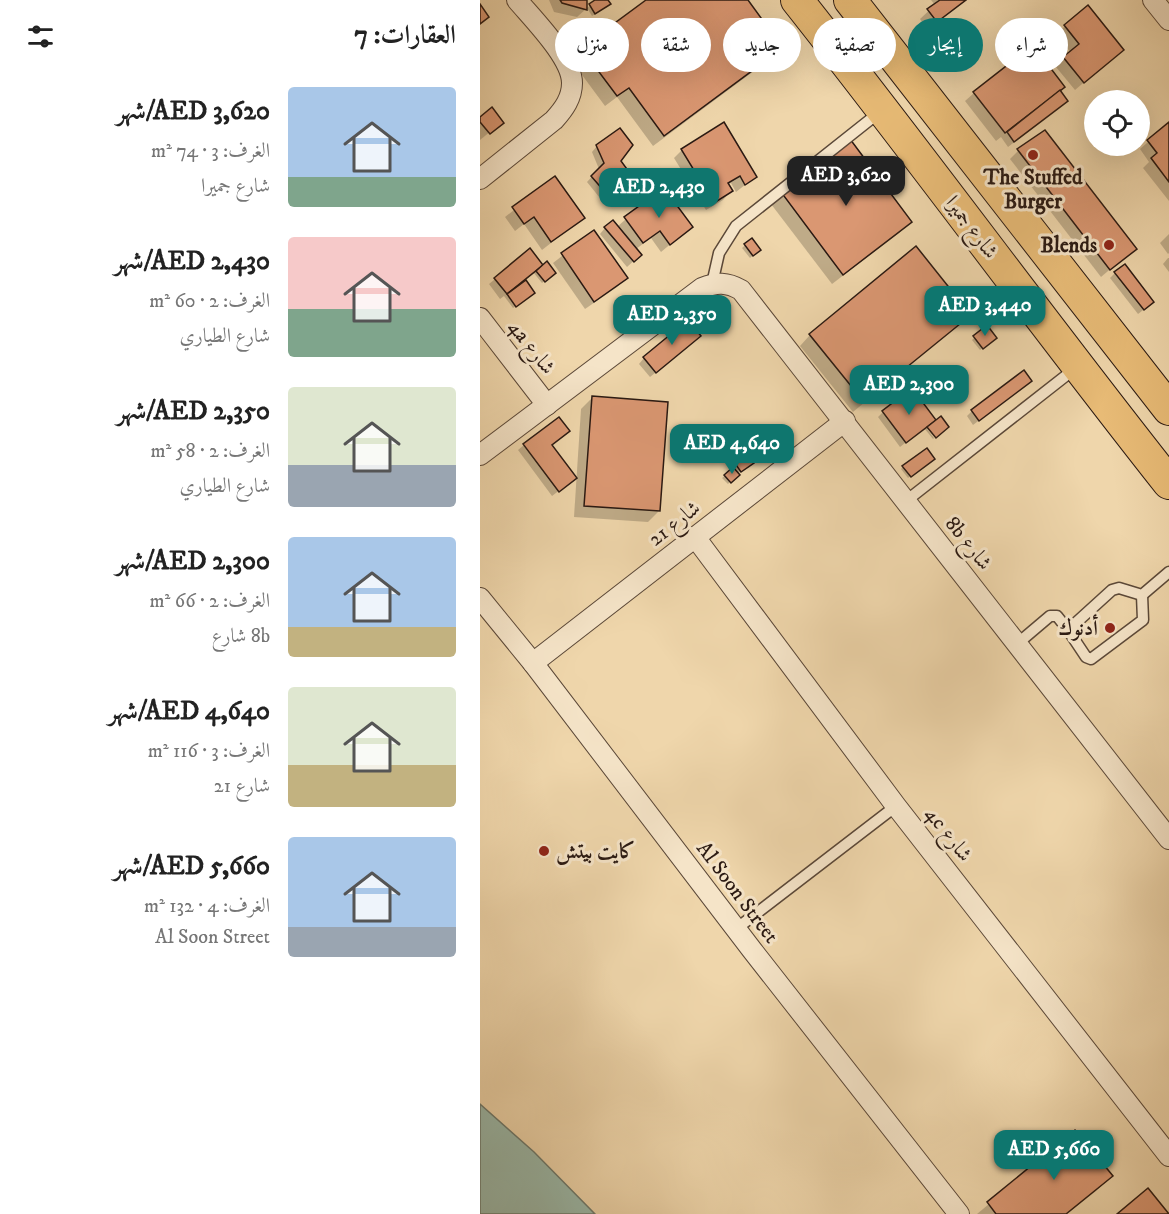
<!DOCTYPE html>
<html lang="ar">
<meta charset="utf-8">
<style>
body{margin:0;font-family:"IM FELL DW Pica",Amiri,serif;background:#f2f2f2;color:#222;direction:rtl;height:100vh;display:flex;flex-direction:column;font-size:22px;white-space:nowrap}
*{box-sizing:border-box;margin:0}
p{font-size:20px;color:#767676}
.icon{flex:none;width:33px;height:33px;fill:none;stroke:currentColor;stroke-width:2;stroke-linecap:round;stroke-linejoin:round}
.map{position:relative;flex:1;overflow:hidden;direction:ltr}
.side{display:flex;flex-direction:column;background:#fff;width:480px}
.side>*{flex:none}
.banner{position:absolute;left:18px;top:18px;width:570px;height:54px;direction:rtl;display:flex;gap:12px}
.tools{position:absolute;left:604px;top:90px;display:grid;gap:12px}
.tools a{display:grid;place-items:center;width:66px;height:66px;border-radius:50%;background:#fff;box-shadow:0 6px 24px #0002;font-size:30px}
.price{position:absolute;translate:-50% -51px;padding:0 14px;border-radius:12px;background:#0f766e;color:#fff;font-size:20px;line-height:39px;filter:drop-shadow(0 2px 3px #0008)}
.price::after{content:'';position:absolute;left:50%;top:36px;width:18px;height:14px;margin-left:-9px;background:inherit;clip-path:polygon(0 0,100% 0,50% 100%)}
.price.selected{background:#222;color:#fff}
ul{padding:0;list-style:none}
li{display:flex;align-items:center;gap:18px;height:150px;padding:0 24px}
li span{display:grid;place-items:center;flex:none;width:168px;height:120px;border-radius:6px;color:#555}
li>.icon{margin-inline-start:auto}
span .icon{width:72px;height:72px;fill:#fffc;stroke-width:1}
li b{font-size:26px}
h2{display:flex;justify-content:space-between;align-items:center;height:72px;padding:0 24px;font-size:26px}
.tag{padding:0 21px;border-radius:27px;background:#fff;box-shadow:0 6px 24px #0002;font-size:21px;line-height:54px}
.tag.selected{background:#0f766e;color:#fff}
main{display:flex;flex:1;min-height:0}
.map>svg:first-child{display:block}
.water{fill:#9ab9aa;stroke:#6d796d;stroke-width:1.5}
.shadow{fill:#0003}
.building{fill:#da9772;stroke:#2a1912;stroke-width:1.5}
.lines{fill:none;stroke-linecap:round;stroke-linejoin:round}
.lane-casing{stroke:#5b4838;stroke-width:13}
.street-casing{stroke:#5b4838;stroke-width:22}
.primary-casing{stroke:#2a1912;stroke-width:34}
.lane{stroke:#f5e4c8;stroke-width:10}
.street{stroke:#f5e4c8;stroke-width:20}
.primary{stroke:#e8bb76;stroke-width:32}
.poi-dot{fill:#8f2418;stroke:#f5e4c8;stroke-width:2}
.labels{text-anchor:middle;stroke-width:6;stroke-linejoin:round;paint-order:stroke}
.poi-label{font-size:21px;font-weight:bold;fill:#2a1912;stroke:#f5e4c8;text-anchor:end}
.street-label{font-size:21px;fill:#2a1912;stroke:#f5e4c8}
</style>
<main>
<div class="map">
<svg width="689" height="1214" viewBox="0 0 689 1214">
<rect width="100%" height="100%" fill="#efd6ab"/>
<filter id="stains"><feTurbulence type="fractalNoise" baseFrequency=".00333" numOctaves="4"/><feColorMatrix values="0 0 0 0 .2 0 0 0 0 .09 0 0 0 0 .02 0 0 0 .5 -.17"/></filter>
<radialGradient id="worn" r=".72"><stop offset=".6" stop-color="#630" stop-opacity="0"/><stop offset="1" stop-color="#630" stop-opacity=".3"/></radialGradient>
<!-- water -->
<polygon class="water" points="0,1104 54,1152 115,1214 0,1214"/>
<!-- shadow -->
<g class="shadow">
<polygon points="69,0 106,0 106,9 97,17 74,12"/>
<polygon points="118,0 126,0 126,7 112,16 107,8"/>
<polygon points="169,0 266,0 301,48 290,59 173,146 137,97 125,106 91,60 102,49"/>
<polygon points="451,0 487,0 448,30 440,19 455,5"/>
<polygon points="608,7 642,50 595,90 576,67 591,53 576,34"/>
<polygon points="579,91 581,106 528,147 521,137 516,141 485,101 494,93"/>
<polygon points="0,119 22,122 0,140"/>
<polygon points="689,124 689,201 663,168 669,162 660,149"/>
<polygon points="565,132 655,248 621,277 530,159 538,151"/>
<polygon points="117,146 139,161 148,185 124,203 107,182 119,169 112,152"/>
<polygon points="202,150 275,177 256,192 251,183 247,185 251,191 243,200 226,210 194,158"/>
<polygon points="75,178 103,218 62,250 44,224 35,231 25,217"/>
<polygon points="302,193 430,222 419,233 352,284 291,204"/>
<polygon points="146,219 211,227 181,252 171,238 156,249 160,255 147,267 120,234 125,228 137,227"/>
<polygon points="113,232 146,278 137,287 105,309 73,263"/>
<polygon points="689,234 689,253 688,254 680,243"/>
<polygon points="271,240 279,250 270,258 262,248"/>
<polygon points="50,251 58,271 74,273 62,283 53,272 33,288 51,295 33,308 24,296 20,299 9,284"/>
<polygon points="688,258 689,258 689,272 683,264"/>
<polygon points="635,273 667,307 658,314 630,278"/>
<polygon points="489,315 373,412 320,346 330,335"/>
<polygon points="506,327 515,338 500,350 492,340"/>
<polygon points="214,342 170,377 159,364 164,358"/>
<polygon points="551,381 493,425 487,416 492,411"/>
<polygon points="112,398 179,511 168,522 94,517 101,409"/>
<polygon points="403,412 449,425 450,426 445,426 454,438 453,439 444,428 420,447 398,417"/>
<polygon points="88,431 71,446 89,483 72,496 38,450 44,445"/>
<polygon points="265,452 270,465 257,474 248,484 242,478 254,468 250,462"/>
<polygon points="451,461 428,478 421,469 423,467"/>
<polygon points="595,1132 631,1176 616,1191 587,1214 497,1214"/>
</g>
<!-- building -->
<g class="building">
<polygon points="80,0 107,0 107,10 82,3"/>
<polygon points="115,0 128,0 131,4 115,14 109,4"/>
<polygon points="166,0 268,0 303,48 184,136 149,88 137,96 101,48"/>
<polygon points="460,0 486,0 457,22 447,9"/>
<polygon points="0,4 9,17 0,24"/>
<polygon points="608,5 644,50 604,83 583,57 599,44 584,25"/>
<polygon points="553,45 585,87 525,133 493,92"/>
<polygon points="580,90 588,101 534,142 527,132"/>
<polygon points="12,107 24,123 10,134 0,122 0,117"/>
<polygon points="244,122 277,177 265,185 260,176 248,183 253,191 234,203 201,149"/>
<polygon points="689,122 689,182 671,158 677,153 667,140"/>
<polygon points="140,128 153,145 141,161 155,180 131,199 111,176 124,163 116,145"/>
<polygon points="565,130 657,249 630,270 537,149"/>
<polygon points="370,139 432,222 363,275 301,192"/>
<polygon points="75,176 105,218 71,242 54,217 44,224 32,207"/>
<polygon points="184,188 213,227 190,245 180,231 163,243 144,217"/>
<polygon points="133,220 162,255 154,262 124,227"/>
<polygon points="114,230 148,278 114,302 81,253"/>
<polygon points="272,238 281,250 273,256 264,244"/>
<polygon points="436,246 491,315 384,402 329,334"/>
<polygon points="50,248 63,265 27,294 14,278"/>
<polygon points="67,261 76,273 65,282 56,271"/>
<polygon points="645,264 674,302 664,310 634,272"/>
<polygon points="46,280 55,293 36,307 27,294"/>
<polygon points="208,320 221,336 176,373 163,357"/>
<polygon points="507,325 517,338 503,349 493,336"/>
<polygon points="544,370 552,381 499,421 491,410"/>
<polygon points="432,388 456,420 426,443 402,411"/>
<polygon points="112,396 188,402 180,511 104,506"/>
<polygon points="461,416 469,427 456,438 447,427"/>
<polygon points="79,417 90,431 72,445 97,478 79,492 43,444"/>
<polygon points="301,432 304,438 294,444 290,439"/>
<polygon points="447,448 455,459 431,477 422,466"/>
<polygon points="265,450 274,463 261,472 252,459"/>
<polygon points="253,467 260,475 251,483 244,475"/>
<polygon points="595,1130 633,1176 586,1214 516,1214 507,1202"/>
<polygon points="668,1188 689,1214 637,1214"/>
</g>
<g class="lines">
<!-- lane casing -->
<g class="lane-casing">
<g id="lane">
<polyline points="232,284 239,253 256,226 401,111"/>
<polyline points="426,501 597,367"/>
<polyline points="588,630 606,657 611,659 663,620 662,595"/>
<polyline points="537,644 570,616 577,616 588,630 632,590 639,588 662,595 689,572"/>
<polyline points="256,929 416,806"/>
</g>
</g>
<!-- street casing -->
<g class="street-casing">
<g id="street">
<polyline points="673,0 689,20"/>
<path d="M0 179 74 120C84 109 92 98 92 83 92 58 53 19 37 0"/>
<polyline points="0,318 67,405"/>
<path d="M0 455 222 288C237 282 247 282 261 290L689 839"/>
<polyline points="215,537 416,806 689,1156"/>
<polyline points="0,598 53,663 272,950 479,1214"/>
<polyline points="53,663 365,421"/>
</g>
</g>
<!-- primary casing -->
<g class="primary-casing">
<g id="primary">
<path d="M317 0C443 159 563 324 689 483"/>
<polyline points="370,0 689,409"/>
</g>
</g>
<!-- lane -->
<use href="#lane" class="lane"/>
<!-- street -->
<use href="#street" class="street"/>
<!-- primary -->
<use href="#primary" class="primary"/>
</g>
<!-- markers -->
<g class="poi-dot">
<circle cx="553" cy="155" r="6"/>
<circle cx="629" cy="245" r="6"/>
<circle cx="630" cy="628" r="6"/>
<circle cx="64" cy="851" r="6"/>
</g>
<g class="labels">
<!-- poi labels -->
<g class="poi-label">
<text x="553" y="184" text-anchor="middle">The Stuffed<tspan x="553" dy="24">Burger</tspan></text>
<text x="617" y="252">Blends</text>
<text x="618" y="635">أدنوك</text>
<text x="76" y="858" text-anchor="start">كايت بيتش</text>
</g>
<!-- street labels -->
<g class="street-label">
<text transform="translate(492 227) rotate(53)" y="7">شارع جميرا</text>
<text transform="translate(52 347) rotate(52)" y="7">4a شارع</text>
<text transform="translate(194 523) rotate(-38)" y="7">شارع 21</text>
<text transform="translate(489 543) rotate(52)" y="7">8b شارع</text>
<text transform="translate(469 834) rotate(52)" y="7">4c شارع</text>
<text transform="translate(258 892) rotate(53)" y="7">Al Soon Street</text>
</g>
</g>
<rect width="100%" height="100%" filter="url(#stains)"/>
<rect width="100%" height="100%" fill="url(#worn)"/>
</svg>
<div class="tools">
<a><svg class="icon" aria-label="locate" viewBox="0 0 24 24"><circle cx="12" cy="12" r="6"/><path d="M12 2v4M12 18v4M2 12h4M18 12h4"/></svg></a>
</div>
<b class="price selected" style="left:366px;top:207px">AED 3,620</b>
<b class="price" style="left:179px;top:219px">AED 2,430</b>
<b class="price" style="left:505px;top:337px">AED 3,440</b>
<b class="price" style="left:192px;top:346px">AED 2,350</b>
<b class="price" style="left:429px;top:416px">AED 2,300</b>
<b class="price" style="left:252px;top:475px">AED 4,640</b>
<b class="price" style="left:574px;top:1181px">AED 5,660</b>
<div class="banner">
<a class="tag">شراء</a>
<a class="tag selected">إيجار</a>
<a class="tag">تصفية</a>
<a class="tag">جديد</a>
<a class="tag">شقة</a>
<a class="tag">منزل</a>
</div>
</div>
<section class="side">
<h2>العقارات: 7<svg class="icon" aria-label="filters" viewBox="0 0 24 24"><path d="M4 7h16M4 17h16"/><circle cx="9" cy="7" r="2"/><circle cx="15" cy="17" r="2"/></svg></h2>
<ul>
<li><span style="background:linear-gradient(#a9c7e8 75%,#7fa58c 0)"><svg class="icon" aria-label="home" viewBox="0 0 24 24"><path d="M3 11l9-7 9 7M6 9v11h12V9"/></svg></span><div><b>AED 3,620/شهر</b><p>الغرف: 3 · 74 m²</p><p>شارع جميرا</p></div></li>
<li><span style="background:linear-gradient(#f6c9c9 60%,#7fa58c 0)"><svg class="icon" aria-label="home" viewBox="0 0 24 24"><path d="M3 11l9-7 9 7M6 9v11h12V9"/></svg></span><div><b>AED 2,430/شهر</b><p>الغرف: 2 · 60 m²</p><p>شارع الطياري</p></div></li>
<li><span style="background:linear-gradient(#dfe7d0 65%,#9aa5b1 0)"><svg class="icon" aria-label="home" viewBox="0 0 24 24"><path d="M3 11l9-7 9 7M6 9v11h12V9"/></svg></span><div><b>AED 2,350/شهر</b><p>الغرف: 2 · 58 m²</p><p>شارع الطياري</p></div></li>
<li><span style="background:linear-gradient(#a9c7e8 75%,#c2b280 0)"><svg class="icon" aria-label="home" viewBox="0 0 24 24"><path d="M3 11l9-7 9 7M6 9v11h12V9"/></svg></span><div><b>AED 2,300/شهر</b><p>الغرف: 2 · 66 m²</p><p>8b شارع</p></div></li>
<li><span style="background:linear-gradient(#dfe7d0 65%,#c2b280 0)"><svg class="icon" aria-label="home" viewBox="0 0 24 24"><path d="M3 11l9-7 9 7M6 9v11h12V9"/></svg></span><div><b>AED 4,640/شهر</b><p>الغرف: 3 · 116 m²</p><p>شارع 21</p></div></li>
<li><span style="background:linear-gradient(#a9c7e8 75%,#9aa5b1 0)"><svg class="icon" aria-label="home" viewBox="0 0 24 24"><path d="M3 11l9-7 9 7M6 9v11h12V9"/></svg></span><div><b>AED 5,660/شهر</b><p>الغرف: 4 · 132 m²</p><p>Al Soon Street</p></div></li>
</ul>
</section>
</main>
